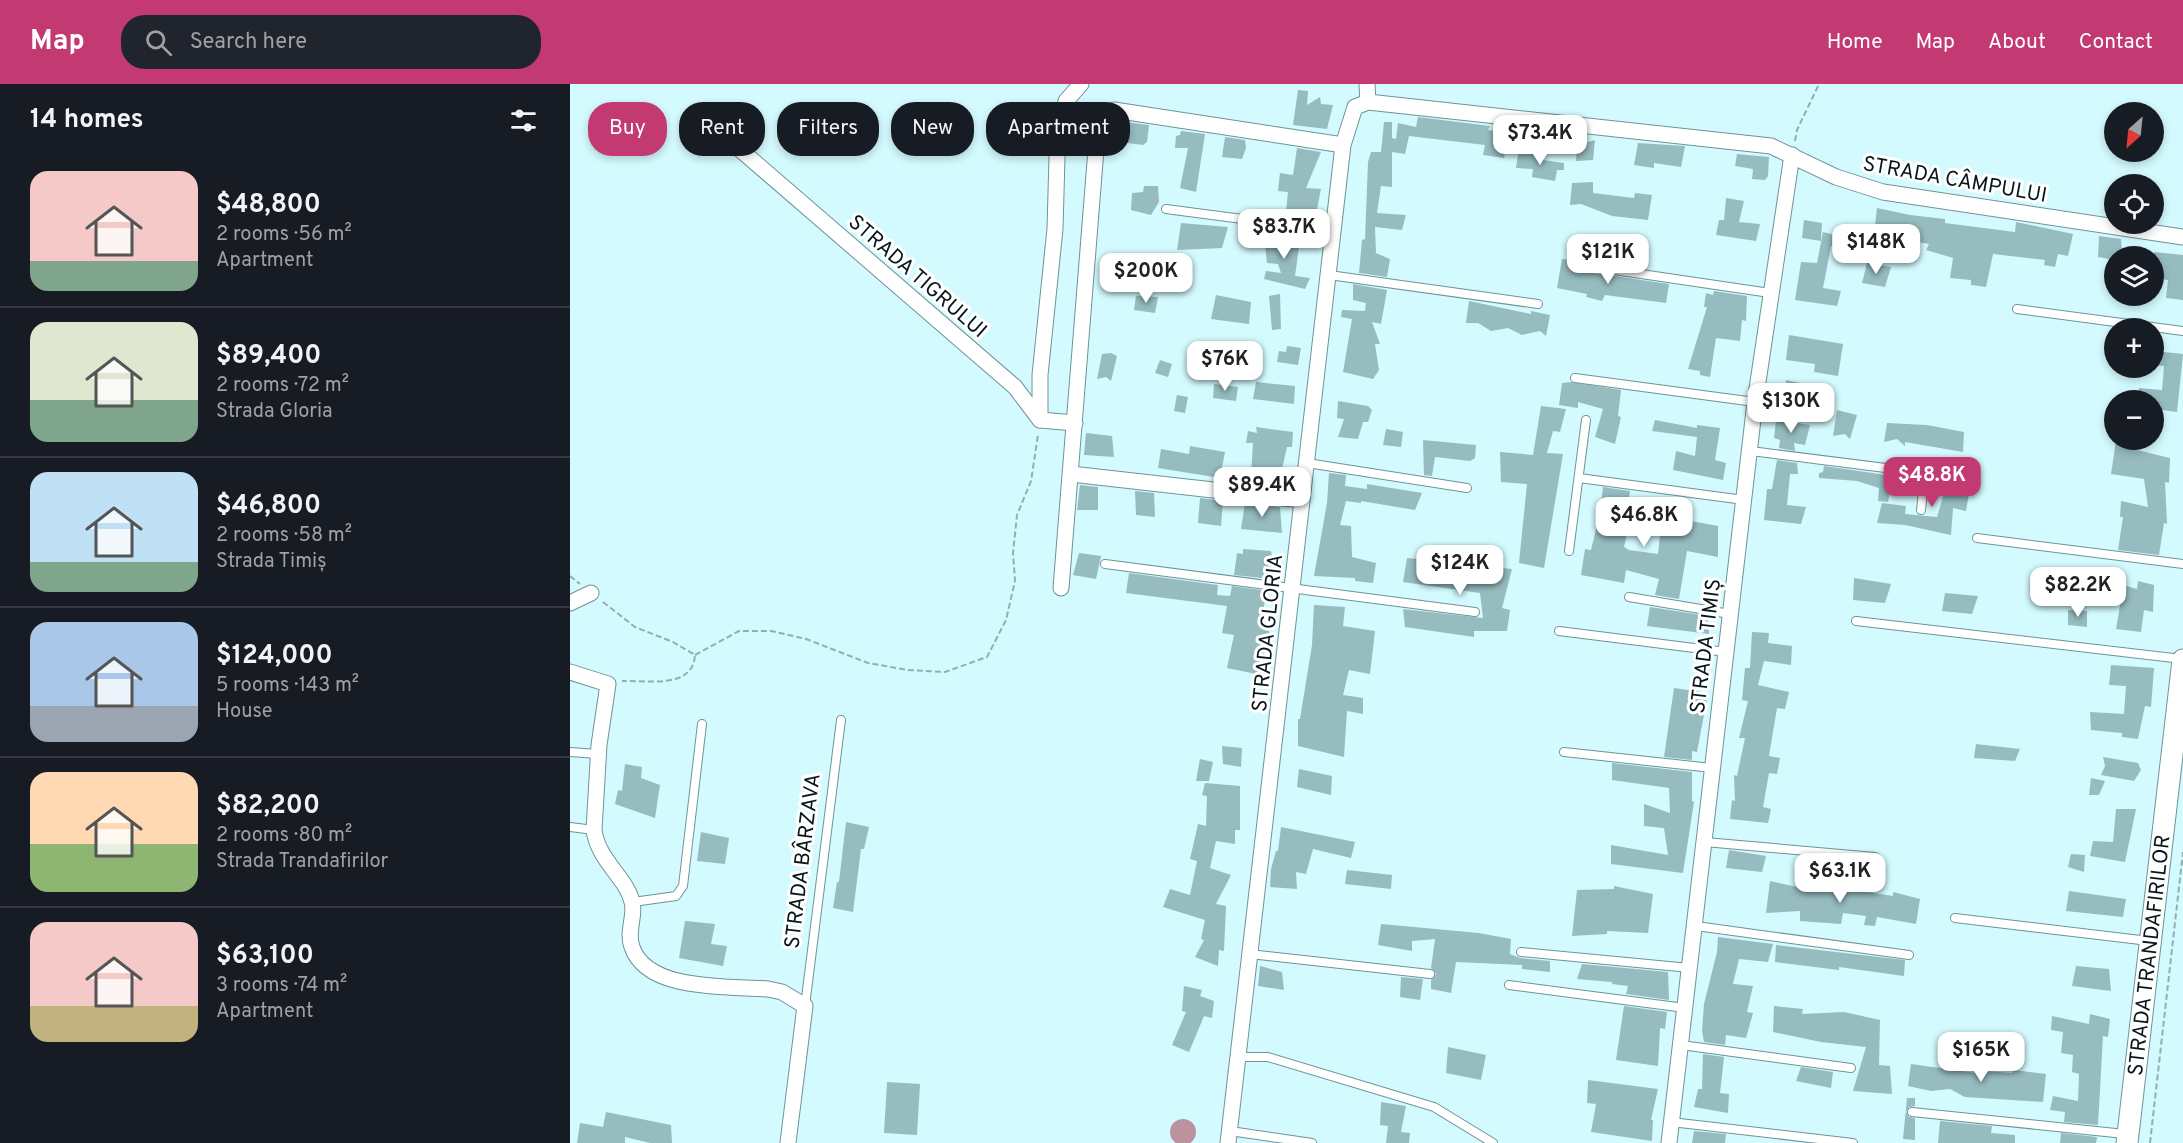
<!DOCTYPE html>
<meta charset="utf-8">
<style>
body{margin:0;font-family:Overpass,sans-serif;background:#20242c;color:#f1f3f6;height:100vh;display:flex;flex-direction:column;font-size:22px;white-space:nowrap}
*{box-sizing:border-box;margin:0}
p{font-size:20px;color:#9ea1a6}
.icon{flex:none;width:33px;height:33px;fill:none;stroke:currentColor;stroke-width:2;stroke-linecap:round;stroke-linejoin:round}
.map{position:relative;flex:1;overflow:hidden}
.panel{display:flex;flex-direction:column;background:#171b24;width:570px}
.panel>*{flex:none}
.top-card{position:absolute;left:18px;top:18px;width:570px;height:54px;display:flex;gap:12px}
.needle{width:39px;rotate:207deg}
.tools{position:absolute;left:1534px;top:18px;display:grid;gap:12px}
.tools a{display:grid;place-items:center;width:60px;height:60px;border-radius:50%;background:#171b24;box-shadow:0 3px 9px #0003;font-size:30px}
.price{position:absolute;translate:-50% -51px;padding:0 14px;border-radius:12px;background:#fff;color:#222;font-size:20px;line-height:39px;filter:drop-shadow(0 2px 3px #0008)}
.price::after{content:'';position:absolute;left:50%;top:36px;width:18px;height:14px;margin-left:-9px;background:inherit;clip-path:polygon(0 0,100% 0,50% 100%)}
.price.on{background:#c33972;color:#fff}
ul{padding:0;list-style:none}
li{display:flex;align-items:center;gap:18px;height:150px;padding:0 30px}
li+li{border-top:2px solid #363941}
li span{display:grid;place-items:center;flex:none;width:168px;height:120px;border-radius:18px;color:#555}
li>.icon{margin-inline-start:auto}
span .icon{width:72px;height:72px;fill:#fffc;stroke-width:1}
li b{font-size:26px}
h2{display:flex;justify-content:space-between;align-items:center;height:72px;padding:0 30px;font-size:26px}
.tag{padding:0 21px;border-radius:24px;background:#171b24;box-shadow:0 3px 9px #0003;font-size:21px;line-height:54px}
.tag.on{background:#c33972;color:#fff}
header{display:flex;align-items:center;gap:36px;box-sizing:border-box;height:84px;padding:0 30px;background:#c33972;color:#fff}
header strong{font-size:28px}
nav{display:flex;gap:33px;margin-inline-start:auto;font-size:21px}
.search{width:420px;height:54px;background:#20242c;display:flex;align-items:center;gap:15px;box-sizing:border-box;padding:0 21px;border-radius:24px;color:#9ea1a6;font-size:22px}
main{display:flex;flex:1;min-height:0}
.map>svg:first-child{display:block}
.water{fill:#bb929e}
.building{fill:#96bcbf}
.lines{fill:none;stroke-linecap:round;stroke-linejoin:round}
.service-casing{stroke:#6f9397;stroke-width:10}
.minor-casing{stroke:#6f9397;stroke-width:17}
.secondary-casing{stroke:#6f9397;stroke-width:23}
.path{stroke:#90afb2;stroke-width:2;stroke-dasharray:6 3;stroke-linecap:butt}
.service{stroke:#fff;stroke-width:8}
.minor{stroke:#fff;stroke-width:15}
.secondary{stroke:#fff;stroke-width:21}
.labels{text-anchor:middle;stroke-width:6;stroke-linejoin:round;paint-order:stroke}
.street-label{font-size:21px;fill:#081618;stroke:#fff}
</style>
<header>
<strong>Map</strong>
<div class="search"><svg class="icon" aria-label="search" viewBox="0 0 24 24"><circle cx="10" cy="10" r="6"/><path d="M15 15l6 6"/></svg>Search here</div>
<nav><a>Home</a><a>Map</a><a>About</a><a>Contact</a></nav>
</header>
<main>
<section class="panel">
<h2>14 homes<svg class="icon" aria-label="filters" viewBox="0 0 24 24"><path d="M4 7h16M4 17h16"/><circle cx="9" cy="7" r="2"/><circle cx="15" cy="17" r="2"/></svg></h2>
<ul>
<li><span style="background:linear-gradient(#f6c9c9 75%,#7fa58c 0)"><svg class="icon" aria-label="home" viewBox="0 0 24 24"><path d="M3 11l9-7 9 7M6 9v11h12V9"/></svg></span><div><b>$48,800</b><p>2 rooms · 56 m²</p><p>Apartment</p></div></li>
<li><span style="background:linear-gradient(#dfe7d0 65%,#7fa58c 0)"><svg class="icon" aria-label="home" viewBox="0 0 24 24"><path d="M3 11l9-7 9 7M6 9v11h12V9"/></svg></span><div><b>$89,400</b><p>2 rooms · 72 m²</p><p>Strada Gloria</p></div></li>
<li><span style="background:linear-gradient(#bfe0f5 75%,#7fa58c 0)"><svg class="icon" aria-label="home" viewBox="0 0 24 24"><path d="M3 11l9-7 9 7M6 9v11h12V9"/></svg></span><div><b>$46,800</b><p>2 rooms · 58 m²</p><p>Strada Timiș</p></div></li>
<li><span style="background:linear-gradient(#a9c7e8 70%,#9aa5b1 0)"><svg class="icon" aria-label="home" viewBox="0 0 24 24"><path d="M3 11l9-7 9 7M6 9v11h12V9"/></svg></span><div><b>$124,000</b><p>5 rooms · 143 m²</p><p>House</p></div></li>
<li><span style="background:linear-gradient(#ffd9b3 60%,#8fb573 0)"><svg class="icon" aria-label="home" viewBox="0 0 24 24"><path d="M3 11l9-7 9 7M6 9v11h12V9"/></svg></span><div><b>$82,200</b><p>2 rooms · 80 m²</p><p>Strada Trandafirilor</p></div></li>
<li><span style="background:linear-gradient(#f6c9c9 70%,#c2b280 0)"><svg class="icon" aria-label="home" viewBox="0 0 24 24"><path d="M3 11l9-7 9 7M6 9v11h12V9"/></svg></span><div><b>$63,100</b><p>3 rooms · 74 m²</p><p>Apartment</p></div></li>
</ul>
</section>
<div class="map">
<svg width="1613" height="1059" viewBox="0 0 1613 1059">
<rect width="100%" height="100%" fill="#d3fafe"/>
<!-- water -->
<circle class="water" cx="613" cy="1048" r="13"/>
<!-- building -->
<g class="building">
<polygon points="728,6 738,7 737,21 750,13 751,20 763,21 757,45 723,41"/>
<polygon points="848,33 920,42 918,46 939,49 934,74 913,71 915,61 839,52 835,70 822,68 822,103 811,102 807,129 836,131 832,146 805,143 806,169 820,175 817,193 789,189 792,156 795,155 798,78 801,68 811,68 814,38 822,38 822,54 826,55 828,39 846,43"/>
<polygon points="555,38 579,41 577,58 573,61 542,57 544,46 554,45"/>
<polygon points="611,47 635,50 626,108 610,104 618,64 605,64 606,52 610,51"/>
<polygon points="655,53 675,56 676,64 672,75 652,73"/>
<polygon points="1025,56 1023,76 1006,77 1007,61"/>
<polygon points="1068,59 1115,62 1111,83 1084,79 1084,84 1064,81"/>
<polygon points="727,64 751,68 736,104 751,105 746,130 716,127 718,108 708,107 710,89 723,91"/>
<polygon points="948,70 974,70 973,76 994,79 994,86 987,86 985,97 962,93 963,85 946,84"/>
<polygon points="1167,70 1199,73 1198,92 1195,96 1182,95 1183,85 1165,82"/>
<polygon points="1023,98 1023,109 1064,114 1065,109 1082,111 1078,136 1042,132 1011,120 1000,121 1002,99"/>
<polygon points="574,102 588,102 589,118 581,131 561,126 562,109 573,108"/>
<polygon points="1156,114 1174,117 1169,138 1190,140 1186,157 1146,151 1149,136 1154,136"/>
<polygon points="1307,124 1340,131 1375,135 1375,139 1445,148 1446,138 1503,150 1498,172 1488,170 1485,183 1474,181 1475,176 1423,170 1416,203 1401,201 1401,196 1380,194 1383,174 1356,166 1359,160 1304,150"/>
<polygon points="1234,136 1252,139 1251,157 1232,154"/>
<polygon points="611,139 658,143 652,164 607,166"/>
<polygon points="1277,145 1300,145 1295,159 1295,167 1261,162 1253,204 1271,207 1267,222 1225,216 1231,178 1247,179 1253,148 1277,154"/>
<polygon points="700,149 730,156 725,192 740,194 735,205 694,195 696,187 711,189 708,180 697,179 694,151 699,152"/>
<polygon points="1529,152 1551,155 1552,172 1545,172 1545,176 1528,173"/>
<polygon points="1584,168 1613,171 1613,216 1596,214 1598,196 1584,194"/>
<polygon points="992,175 1011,177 1010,182 1016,188 1099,200 1096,219 1035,211 1032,217 1016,213 1017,210 987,204"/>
<polygon points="1297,179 1321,183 1315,203 1292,199"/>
<polygon points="783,200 817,206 811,240 802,238 810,260 805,260 809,286 803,295 773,288 782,235 771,233 772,226 795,227 796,219 783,216"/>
<polygon points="1144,207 1177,212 1176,237 1172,236 1170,257 1146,254 1140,293 1130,291 1130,287 1118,285 1137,223 1134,223 1136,209 1143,211"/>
<polygon points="710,210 711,245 702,246 699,212"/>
<polygon points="646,211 681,218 679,240 641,235"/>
<polygon points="566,212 588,213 585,229 564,226"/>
<polygon points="899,217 961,230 961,227 980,231 976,252 970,247 952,251 938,244 921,247 908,239 896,239"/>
<polygon points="1219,251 1273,260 1268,292 1244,288 1245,280 1216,276"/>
<polygon points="625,261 672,266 670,281 624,276"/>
<polygon points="717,262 731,264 728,281 707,278 709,267 716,268"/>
<polygon points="1584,267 1613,270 1607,328 1584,325 1584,316 1568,316 1569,304 1592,306 1594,282 1584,281"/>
<polygon points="541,269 547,272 541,297 536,293 527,295 532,270"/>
<polygon points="590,276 602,280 598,293 585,289"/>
<polygon points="1216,296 1240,301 1241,318 1214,315"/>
<polygon points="686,298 725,302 724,320 683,315"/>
<polygon points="1001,298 1051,306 1048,332 1051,333 1045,360 1025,353 1033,325 1008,318 1008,324 989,321 992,299"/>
<polygon points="644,300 668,303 666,317 643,314"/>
<polygon points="607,311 618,313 615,329 604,327"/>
<polygon points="768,317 798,322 802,326 798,338 793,338 788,355 768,353 774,335 767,334"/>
<polygon points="971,322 996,325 990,348 983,347 977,369 993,370 974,484 949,479 957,400 931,398 930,368 963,371"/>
<polygon points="1267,326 1287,331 1280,355 1275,350 1263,352"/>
<polygon points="1085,336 1127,344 1127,341 1150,344 1145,376 1156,379 1153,396 1103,386 1106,367 1125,372 1127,353 1082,347"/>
<polygon points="1206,336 1240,341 1235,361 1224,359 1225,367 1209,364 1210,356 1204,354"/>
<polygon points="1317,339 1357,341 1394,348 1393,368 1335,358 1335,362 1327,355 1314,358"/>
<polygon points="686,343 723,348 722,363 717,363 710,394 681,392 683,359 676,359 678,347 687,349"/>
<polygon points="816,345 833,348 831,363 813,361"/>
<polygon points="516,349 542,352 544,373 514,371"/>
<polygon points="853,356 906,361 905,374 900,377 865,373 862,392 854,391"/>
<polygon points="1546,357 1568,358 1567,366 1600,374 1599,399 1595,398 1597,440 1594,439 1589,471 1548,466 1553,433 1550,433 1551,417 1578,423 1574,395 1541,390"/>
<polygon points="620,362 655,368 650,394 588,384 591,365 619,370"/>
<polygon points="1207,376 1227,379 1228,390 1220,390 1217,421 1236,423 1231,440 1194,436 1197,405 1202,405"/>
<polygon points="1389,377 1399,378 1395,408 1399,409 1396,427 1383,424 1381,451 1335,441 1307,439 1312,419 1336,422 1335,430 1367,433 1375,406 1382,407"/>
<polygon points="1254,382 1323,392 1318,418 1308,417 1309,404 1287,397 1249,394 1249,389 1253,388"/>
<polygon points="759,389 776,391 775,402 797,405 797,400 852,409 845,426 791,417 791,419 776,417 770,441 781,442 782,473 806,479 803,499 785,497 785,494 744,492 757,419"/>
<polygon points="510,401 528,403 528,426 507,426"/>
<polygon points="1033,403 1060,407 1056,435 1060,435 1054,463 1059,466 1088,470 1091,442 1118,447 1121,437 1148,442 1148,473 1117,467 1109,515 1085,511 1089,495 1056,486 1054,499 1011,491 1015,465 1021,466 1030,429"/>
<polygon points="565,407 584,409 585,433 566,431"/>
<polygon points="630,414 653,417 651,442 628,439"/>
<polygon points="675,419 710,423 712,449 671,445"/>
<polygon points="673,465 701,467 704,482 701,495 664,491 667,469 673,470"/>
<polygon points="509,469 531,472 526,495 503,491"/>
<polygon points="837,474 942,485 932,524 940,526 937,547 904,547 904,553 835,543 833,525 913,534 910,509 833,498"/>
<polygon points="559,489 648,501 647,511 660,512 662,502 698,507 692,529 698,531 700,556 696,556 691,591 657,584 664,551 652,549 657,522 556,509"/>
<polygon points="1284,494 1321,500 1315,519 1283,516"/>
<polygon points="1536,496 1567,505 1568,497 1584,501 1583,528 1574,526 1571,548 1546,545 1550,521 1534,518"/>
<polygon points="1375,509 1408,512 1402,530 1372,527"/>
<polygon points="744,521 775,523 773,542 805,547 800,590 779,586 773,611 793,614 793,630 777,627 774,673 728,662 728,635 730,635 742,561"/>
<polygon points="1080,523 1138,532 1139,550 1077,542"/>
<polygon points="1498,526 1517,527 1517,543 1498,541"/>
<polygon points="1182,548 1199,549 1198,559 1222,562 1221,581 1194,577 1188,601 1219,608 1215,625 1207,624 1199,672 1210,674 1207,690 1199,689 1193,723 1201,725 1198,739 1160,735 1162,716 1165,717 1164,691 1167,692 1175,654 1169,654 1178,617 1172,616 1175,584 1180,584"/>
<polygon points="1541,581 1584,584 1581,623 1575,622 1568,655 1552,653 1552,649 1521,646 1520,628 1554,630 1556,602 1539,601"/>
<polygon points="1104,604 1138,609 1127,668 1122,667 1122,676 1094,673"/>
<polygon points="1406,660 1450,665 1445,677 1404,674"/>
<polygon points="652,662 672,664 671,683 653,680"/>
<polygon points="1533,673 1568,679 1571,686 1564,697 1531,691 1535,682"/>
<polygon points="630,675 643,678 639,697 626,697"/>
<polygon points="1042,679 1122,688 1122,717 1124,718 1113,789 1041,780 1041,761 1098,771 1094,744 1074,742 1074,720 1100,729 1099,704 1042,696"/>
<polygon points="55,680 72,683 71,694 90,701 85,734 45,720 48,706 52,707"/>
<polygon points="729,685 762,692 761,711 727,703"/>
<polygon points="1521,694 1535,697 1529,711 1519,711"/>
<polygon points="635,699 670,702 670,746 665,746 665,760 646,757 640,784 661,791 646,820 656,822 654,867 649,866 648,882 625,873 634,856 631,855 635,836 593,823 600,805 620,811 627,777 620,775 628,740 636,742 637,712 632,711"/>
<polygon points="1546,725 1566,725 1555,778 1520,772 1523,757 1543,758"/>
<polygon points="276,738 299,743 294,765 291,765 283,828 263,824 267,798 269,798"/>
<polygon points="711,743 785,758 781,774 743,765 736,790 726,788 727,805 700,803 701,785 706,767 708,767"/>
<polygon points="131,748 159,754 155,780 127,777"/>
<polygon points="1159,766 1196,772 1192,788 1156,784"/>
<polygon points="1501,770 1515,771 1514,788 1498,783"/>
<polygon points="777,786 822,791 821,805 775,800"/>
<polygon points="1200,797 1231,804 1232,798 1323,812 1323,808 1350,815 1346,840 1307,833 1305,842 1294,841 1296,832 1273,829 1271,840 1230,837 1230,827 1196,829"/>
<polygon points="1044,802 1083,810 1078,849 1037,847 1037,850 1002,852 1007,806 1044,805"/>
<polygon points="1499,807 1556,815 1553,833 1496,827"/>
<polygon points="115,837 145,840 141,860 157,862 153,882 109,874"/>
<polygon points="811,840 909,849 941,855 940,870 950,874 980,877 980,888 952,885 952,881 886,878 881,909 861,905 861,896 866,890 861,884 865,855 842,857 842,867 808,861"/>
<polygon points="1148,853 1203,860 1198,878 1169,875 1163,900 1183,902 1177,928 1183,929 1176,954 1156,951 1155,961 1134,958 1132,947 1134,920 1147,868"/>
<polygon points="1206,861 1335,876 1334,892 1269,883 1269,886 1205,878"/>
<polygon points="1012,880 1098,888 1099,916 1056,910 1058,902 1042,900 1042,898 1007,895"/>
<polygon points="690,882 712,888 714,906 688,902"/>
<polygon points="1506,882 1539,885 1541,907 1502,902"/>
<polygon points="831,893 853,895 850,916 830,913"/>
<polygon points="614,902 632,906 630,912 644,917 642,934 634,932 619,968 602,961 616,928 612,927"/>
<polygon points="1054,922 1097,928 1095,945 1090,944 1088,982 1046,976"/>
<polygon points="1204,922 1233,925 1232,930 1274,928 1310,936 1309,981 1320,982 1322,1010 1283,1007 1296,963 1251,958 1203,948"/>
<polygon points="1520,930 1540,935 1538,953 1533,952 1528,1041 1494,1038 1495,1028 1480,1026 1483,1012 1508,1017 1509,990 1502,988 1503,971 1491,969 1493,948 1481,946 1482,932 1519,940"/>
<polygon points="878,963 916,971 911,996 876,989"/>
<polygon points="1133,970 1154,973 1150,1009 1159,1010 1158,1029 1124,1023 1128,1005 1132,1005"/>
<polygon points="1341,980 1413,990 1414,987 1442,989 1443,986 1476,990 1473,1018 1395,1013 1380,1005 1361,1007 1338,1002"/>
<polygon points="1231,983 1263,988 1261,1004 1226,997"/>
<polygon points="1018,996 1088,1005 1081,1036 1083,1036 1082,1057 1021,1048 1026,1020 1017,1019"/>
<polygon points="317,998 350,1000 347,1051 314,1049"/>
<polygon points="1337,1014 1345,1014 1345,1022 1339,1023 1336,1028 1339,1033 1345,1034 1345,1056 1333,1055"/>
<polygon points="811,1018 836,1022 831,1048 840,1049 839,1059 816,1059 818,1042 810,1041"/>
<polygon points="36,1028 101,1041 102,1059 80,1059 55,1053 55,1059 7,1059 10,1039 33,1043"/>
<polygon points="1370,1037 1422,1042 1421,1049 1445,1051 1445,1059 1368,1059"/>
<polygon points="1124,1047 1156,1050 1155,1059 1122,1059"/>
<polygon points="1491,1049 1527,1053 1526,1059 1490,1059"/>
</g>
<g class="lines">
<!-- service casing -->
<g class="service-casing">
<g id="service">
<polyline points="596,125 764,147"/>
<polyline points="1017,182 1200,209"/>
<polyline points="759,191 968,220"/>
<polyline points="1447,225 1613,247"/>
<polyline points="1005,294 1185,318"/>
<polyline points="1181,367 1355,389 1351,426"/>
<polyline points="737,379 897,404"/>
<polyline points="1009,394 1174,416"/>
<polyline points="1407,454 1613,480"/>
<polyline points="999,467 1016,336"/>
<polyline points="535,480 905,528"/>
<polyline points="1059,513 1160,530"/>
<polyline points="1286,537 1612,575"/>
<polyline points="989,547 1156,568"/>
<polyline points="0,668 28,670"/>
<polyline points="994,668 1142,684"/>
<polyline points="0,743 24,746"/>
<polyline points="1135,758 1305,773"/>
<polyline points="63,818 106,812 113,802 132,640"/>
<polyline points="1385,834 1579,857"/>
<polyline points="1126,842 1339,871"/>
<polyline points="951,868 1120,884"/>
<polyline points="680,870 860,890"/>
<polyline points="939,901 1115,924"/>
<polyline points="235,922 271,636"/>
<polyline points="1111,961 1281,984"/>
<polyline points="668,973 698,973 864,1023 923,1059"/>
<polyline points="1342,1028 1555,1050"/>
<polyline points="1101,1038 1283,1059"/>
<polyline points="660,1047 742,1059"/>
</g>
</g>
<!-- minor casing -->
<g class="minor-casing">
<g id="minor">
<polyline points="797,0 798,18"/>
<polyline points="166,62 445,303 470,336 505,339"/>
<polyline points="470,336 470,291 485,145 487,73 496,17 511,0"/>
<polyline points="501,390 732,416"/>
<polyline points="491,504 527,53 534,28 544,26 773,61"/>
<polyline points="0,519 21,509"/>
<path d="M0 588 38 600 29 661 24 746C28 777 57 794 62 818 66 832 56 847 62 863 77 908 159 902 198 905L212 908 235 922 218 1059"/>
<polyline points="658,1059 773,61 785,23 798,18 1201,62 1266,93 1313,108 1613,153"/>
<polyline points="1099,1059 1185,318 1222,71"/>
</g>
</g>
<!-- secondary casing -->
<g class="secondary-casing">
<g id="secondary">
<path id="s1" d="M1557 1059 1613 576"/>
</g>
</g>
<!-- path -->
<g class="path">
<polyline points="1225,57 1227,46 1249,0"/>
<polyline points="0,492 10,500"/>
<path d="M33 518 65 543 103 558 125 571C123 606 76 596 52 597"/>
<polyline points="125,571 169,547 201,547 236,555 298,579 338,586 375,588 417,573 436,536 445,497 443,469 447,431 461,397 468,351"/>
<polyline points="1580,1059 1613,768"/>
</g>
<!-- service -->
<use href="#service" class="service"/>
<!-- minor -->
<use href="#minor" class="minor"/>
<!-- secondary -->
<use href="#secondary" class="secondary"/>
</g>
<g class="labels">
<!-- street labels -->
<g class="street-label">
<text transform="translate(1385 95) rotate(10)" y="7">STRADA CÂMPULUI</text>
<text transform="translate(348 192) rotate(41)" y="7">STRADA TIGRULUI</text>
<text transform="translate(697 549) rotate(-84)" y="7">STRADA GLORIA</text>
<text transform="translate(1135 562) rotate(-83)" y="7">STRADA TIMIȘ</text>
<text transform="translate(232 777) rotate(-83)" y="7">STRADA BÂRZAVA</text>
<text dy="7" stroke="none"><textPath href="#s1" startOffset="189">STRADA TRANDAFIRILOR</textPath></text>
</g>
</g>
</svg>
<div class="tools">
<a><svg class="needle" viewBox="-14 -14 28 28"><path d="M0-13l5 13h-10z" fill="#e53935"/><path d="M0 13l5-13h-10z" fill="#9ea1a6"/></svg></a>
<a><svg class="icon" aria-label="locate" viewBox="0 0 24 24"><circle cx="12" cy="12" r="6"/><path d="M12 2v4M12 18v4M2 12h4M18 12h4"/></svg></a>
<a><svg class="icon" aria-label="layers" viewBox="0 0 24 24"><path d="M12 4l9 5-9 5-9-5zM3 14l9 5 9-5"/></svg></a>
<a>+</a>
<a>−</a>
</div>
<b class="price" style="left:970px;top:82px">$73.4K</b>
<b class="price" style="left:714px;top:176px">$83.7K</b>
<b class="price" style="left:1306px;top:191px">$148K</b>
<b class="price" style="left:1038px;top:201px">$121K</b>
<b class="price" style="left:576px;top:220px">$200K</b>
<b class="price" style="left:655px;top:308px">$76K</b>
<b class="price" style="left:1221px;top:350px">$130K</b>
<b class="price on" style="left:1362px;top:424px">$48.8K</b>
<b class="price" style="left:692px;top:434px">$89.4K</b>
<b class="price" style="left:1074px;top:464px">$46.8K</b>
<b class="price" style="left:890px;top:512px">$124K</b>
<b class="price" style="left:1508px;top:534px">$82.2K</b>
<b class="price" style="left:1270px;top:820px">$63.1K</b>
<b class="price" style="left:1411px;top:999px">$165K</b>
<div class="top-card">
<a class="tag on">Buy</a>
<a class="tag">Rent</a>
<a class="tag">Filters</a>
<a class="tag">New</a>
<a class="tag">Apartment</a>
</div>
</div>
</main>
